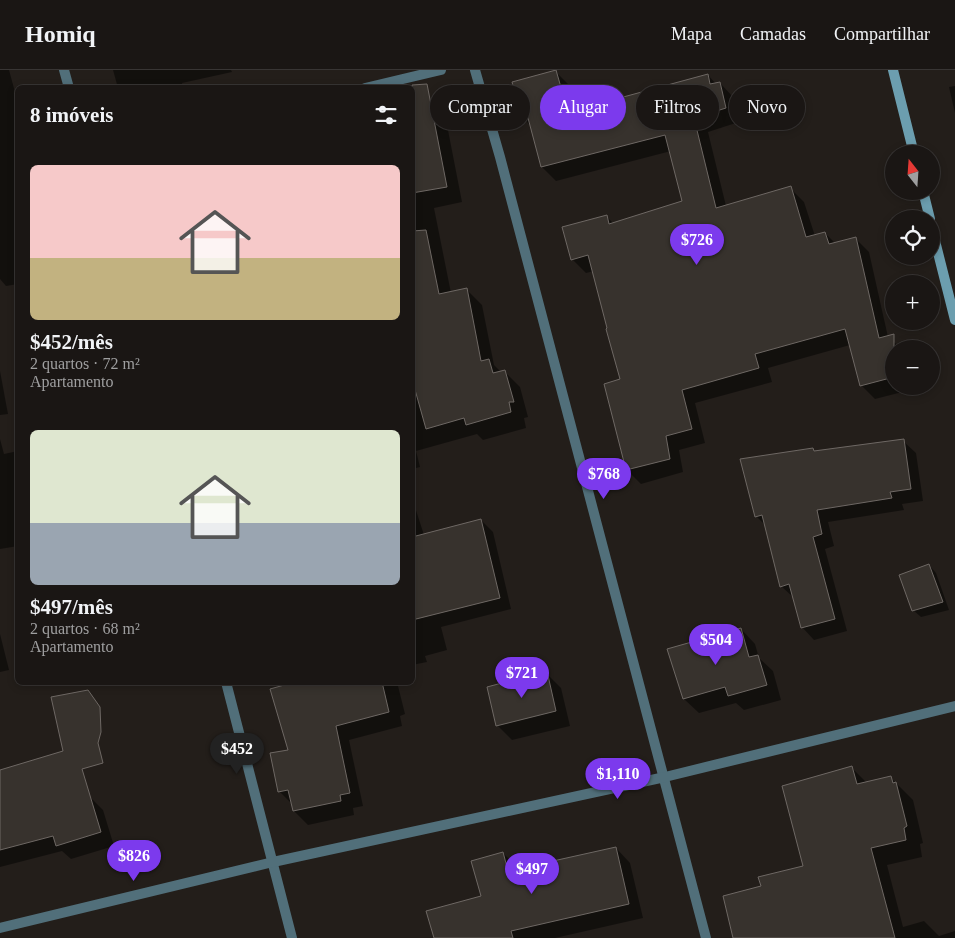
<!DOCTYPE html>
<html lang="pt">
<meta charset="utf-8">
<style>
body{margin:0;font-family:Georgia,serif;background:#231f1d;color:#f1f3f6;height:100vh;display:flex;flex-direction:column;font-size:19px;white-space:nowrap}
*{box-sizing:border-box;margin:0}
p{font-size:16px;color:#9f9fa0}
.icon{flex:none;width:28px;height:28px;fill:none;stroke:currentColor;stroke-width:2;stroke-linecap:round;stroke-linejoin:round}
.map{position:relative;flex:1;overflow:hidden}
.panel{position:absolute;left:15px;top:15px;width:400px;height:600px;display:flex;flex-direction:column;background:#1a1614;border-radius:8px;box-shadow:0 2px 8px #0003,0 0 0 1px #383534}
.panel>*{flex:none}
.top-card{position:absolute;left:430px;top:15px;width:450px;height:45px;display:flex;gap:10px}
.needle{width:32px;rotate:343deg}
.buttons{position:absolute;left:885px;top:75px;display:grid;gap:10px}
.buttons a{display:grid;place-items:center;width:55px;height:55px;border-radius:50%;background:#1a1614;box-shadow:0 2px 8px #0003,0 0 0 1px #383534;font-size:25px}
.price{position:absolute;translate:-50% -42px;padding:0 11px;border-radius:18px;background:#7c3aed;color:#fff;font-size:16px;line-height:32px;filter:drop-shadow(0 1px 2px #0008)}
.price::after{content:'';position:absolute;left:50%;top:30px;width:15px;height:11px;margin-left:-8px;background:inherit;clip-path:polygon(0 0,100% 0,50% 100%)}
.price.current{background:#222;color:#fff}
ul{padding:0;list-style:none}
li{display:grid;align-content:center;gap:10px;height:265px;padding:0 15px}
li span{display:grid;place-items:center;height:155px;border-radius:8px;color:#555}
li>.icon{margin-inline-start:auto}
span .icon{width:90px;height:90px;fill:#fffc;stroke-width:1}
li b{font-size:21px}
h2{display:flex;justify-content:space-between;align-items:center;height:60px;padding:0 15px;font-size:21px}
.chip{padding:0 18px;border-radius:22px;background:#1a1614;box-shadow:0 2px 8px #0003,0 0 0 1px #383534;font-size:18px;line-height:45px}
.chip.current{background:#7c3aed;color:#fff}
header{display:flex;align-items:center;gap:30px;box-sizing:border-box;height:70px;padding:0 25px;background:#1a1614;border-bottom:1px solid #383534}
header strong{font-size:24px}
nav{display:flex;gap:28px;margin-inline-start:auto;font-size:18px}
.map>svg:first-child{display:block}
.shadow{fill:#0007}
.building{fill:#37322d;stroke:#6e6864}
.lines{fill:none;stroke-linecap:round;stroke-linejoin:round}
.street{stroke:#516f7a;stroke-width:10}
.secondary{stroke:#6c9eaf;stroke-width:10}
</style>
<header>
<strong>Homiq</strong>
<nav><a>Mapa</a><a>Camadas</a><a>Compartilhar</a></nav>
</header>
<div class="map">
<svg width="955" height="868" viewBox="0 0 955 868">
<rect width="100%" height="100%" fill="#231e1a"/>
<!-- shadow -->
<g class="shadow">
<polygon points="0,0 9,0 18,33 18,214 6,216 0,209"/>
<polygon points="113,0 231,0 232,2 182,13 183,18 118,18"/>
<polygon points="556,2 570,16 577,41 708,5 716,14 720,13 733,27 739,52 708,62 726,136 790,118 804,132 815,166 825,163 836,174 855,168 869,182 888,267 902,279 894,279 894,316 913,316 914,319 875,329 861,315 850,275 768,298 772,312 695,333 705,373 679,380 683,402 641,414 627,400 605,315 622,310 594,201 586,203 572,189 606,146 614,154 684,132 671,81 556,111 542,97 532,57 524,49"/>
<polygon points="955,16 955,43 949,17"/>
<polygon points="431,39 447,55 462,132 434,138 451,223 467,220 482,235 494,295 501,302 504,301 520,317 528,347 524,348 526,358 483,370 477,364 416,381 420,397 412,399 412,43"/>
<polygon points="0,301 8,344 0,345"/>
<polygon points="0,369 4,384 18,381 18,476 0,479"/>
<polygon points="903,371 916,383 923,431 902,434 904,440 828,452 834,476 825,479 847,561 814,570 802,557 794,528 781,516 766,456 756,446 813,380 815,382"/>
<polygon points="412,428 424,465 481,450 493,462 511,539 441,557 447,580 425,586 427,592 412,595"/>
<polygon points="929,495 936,503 949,540 921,547 913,540"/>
<polygon points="741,559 755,574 759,588 773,601 781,630 744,640 736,633 699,643 684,629"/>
<polygon points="0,564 9,600 0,602"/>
<polygon points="546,603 561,618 570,656 512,670 497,655"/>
<polygon points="302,612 397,612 405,644 400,646 402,656 349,670 363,736 353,738 354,745 308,755 294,741 293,735 279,721 289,681"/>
<polygon points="852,698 867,713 891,708 913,730 923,773 920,774 922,787 887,795 903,857 924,851 939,866 955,861 955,868 735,868 762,817 805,797"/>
<polygon points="0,702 90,727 103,740 114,776 71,789 62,781 0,797"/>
<polygon points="616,778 630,793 643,848 555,868 447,868 482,827 503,783 517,797 518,800"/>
</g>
<!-- building -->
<g class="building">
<polygon points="556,0 568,42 708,4 710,14 720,12 726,38 694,48 716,138 791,116 806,167 825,162 829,174 856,167 879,268 894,264 894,307 860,316 845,259 755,284 759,298 682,320 692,359 666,366 670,389 626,400 604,314 620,309 606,259 607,258 588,185 571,190 562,157 607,145 609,154 682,131 665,65 541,97 528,48 523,50 512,12"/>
<polygon points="427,14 447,117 412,123 412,15"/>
<polygon points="426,160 439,224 467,218 481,291 489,289 493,303 505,300 514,332 509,332 511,342 466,355 464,348 426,359 412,309 412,161"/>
<polygon points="904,369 911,419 890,422 892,428 817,440 822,464 813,467 835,549 801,558 789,514 780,517 762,445 755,447 740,389 813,378 814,381"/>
<polygon points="481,449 500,528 412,550 412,467"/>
<polygon points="929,494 943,532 912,541 899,505"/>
<polygon points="741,558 749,587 758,585 767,615 728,626 725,617 683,629 667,579"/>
<polygon points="547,601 556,641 496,656 487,617"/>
<polygon points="295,612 382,612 389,642 336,656 350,723 340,725 341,731 293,741 288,720 278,722 270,683 288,680 270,619"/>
<polygon points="88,620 100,637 101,662 98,673 103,693 82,699 101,762 56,776 53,766 0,780 0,700 63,681 51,627"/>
<polygon points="852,696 857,714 891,706 893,713 896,712 907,756 904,758 906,770 871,778 895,868 733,868 723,826 761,816 758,807 803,796 782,716"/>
<polygon points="616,777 629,834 511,861 513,868 434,868 426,841 481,826 471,791 503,782 508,801"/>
</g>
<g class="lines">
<!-- street -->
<g class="street">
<polyline points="64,0 69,18"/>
<polyline points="475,0 500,87 706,868"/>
<polyline points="365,18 441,0"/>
<polyline points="226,612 292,868"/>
<polyline points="0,858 273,792 665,707 955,636"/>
</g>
<!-- secondary -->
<g class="secondary">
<polyline points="893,0 914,84"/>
<polyline points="923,121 930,149"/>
<polyline points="931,155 955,250"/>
</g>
</g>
</svg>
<div class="buttons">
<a><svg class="needle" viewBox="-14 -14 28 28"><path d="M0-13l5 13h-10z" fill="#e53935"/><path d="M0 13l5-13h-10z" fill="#9f9fa0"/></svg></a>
<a><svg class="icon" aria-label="locate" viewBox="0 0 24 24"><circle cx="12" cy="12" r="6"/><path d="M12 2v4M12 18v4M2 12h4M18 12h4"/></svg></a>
<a>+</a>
<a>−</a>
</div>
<b class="price" style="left:697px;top:196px">$726</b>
<b class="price" style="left:604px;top:430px">$768</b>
<b class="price" style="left:716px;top:596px">$504</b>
<b class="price" style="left:522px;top:629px">$721</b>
<b class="price current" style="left:237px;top:705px">$452</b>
<b class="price" style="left:618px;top:730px">$1,110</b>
<b class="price" style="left:134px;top:812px">$826</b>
<b class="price" style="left:532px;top:825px">$497</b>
<div class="top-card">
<a class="chip">Comprar</a>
<a class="chip current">Alugar</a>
<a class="chip">Filtros</a>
<a class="chip">Novo</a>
</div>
<section class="panel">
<h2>8 imóveis<svg class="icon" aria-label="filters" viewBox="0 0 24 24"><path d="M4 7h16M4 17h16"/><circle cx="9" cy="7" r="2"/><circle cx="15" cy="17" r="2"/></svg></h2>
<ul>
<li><span style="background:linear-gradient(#f6c9c9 60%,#c2b280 0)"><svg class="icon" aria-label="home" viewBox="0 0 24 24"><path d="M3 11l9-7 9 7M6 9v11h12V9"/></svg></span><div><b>$452/mês</b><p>2 quartos · 72 m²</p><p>Apartamento</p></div></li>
<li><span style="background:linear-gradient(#dfe7d0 60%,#9aa5b1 0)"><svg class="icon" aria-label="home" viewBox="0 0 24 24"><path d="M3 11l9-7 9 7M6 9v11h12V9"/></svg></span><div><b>$497/mês</b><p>2 quartos · 68 m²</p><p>Apartamento</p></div></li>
</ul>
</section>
</div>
